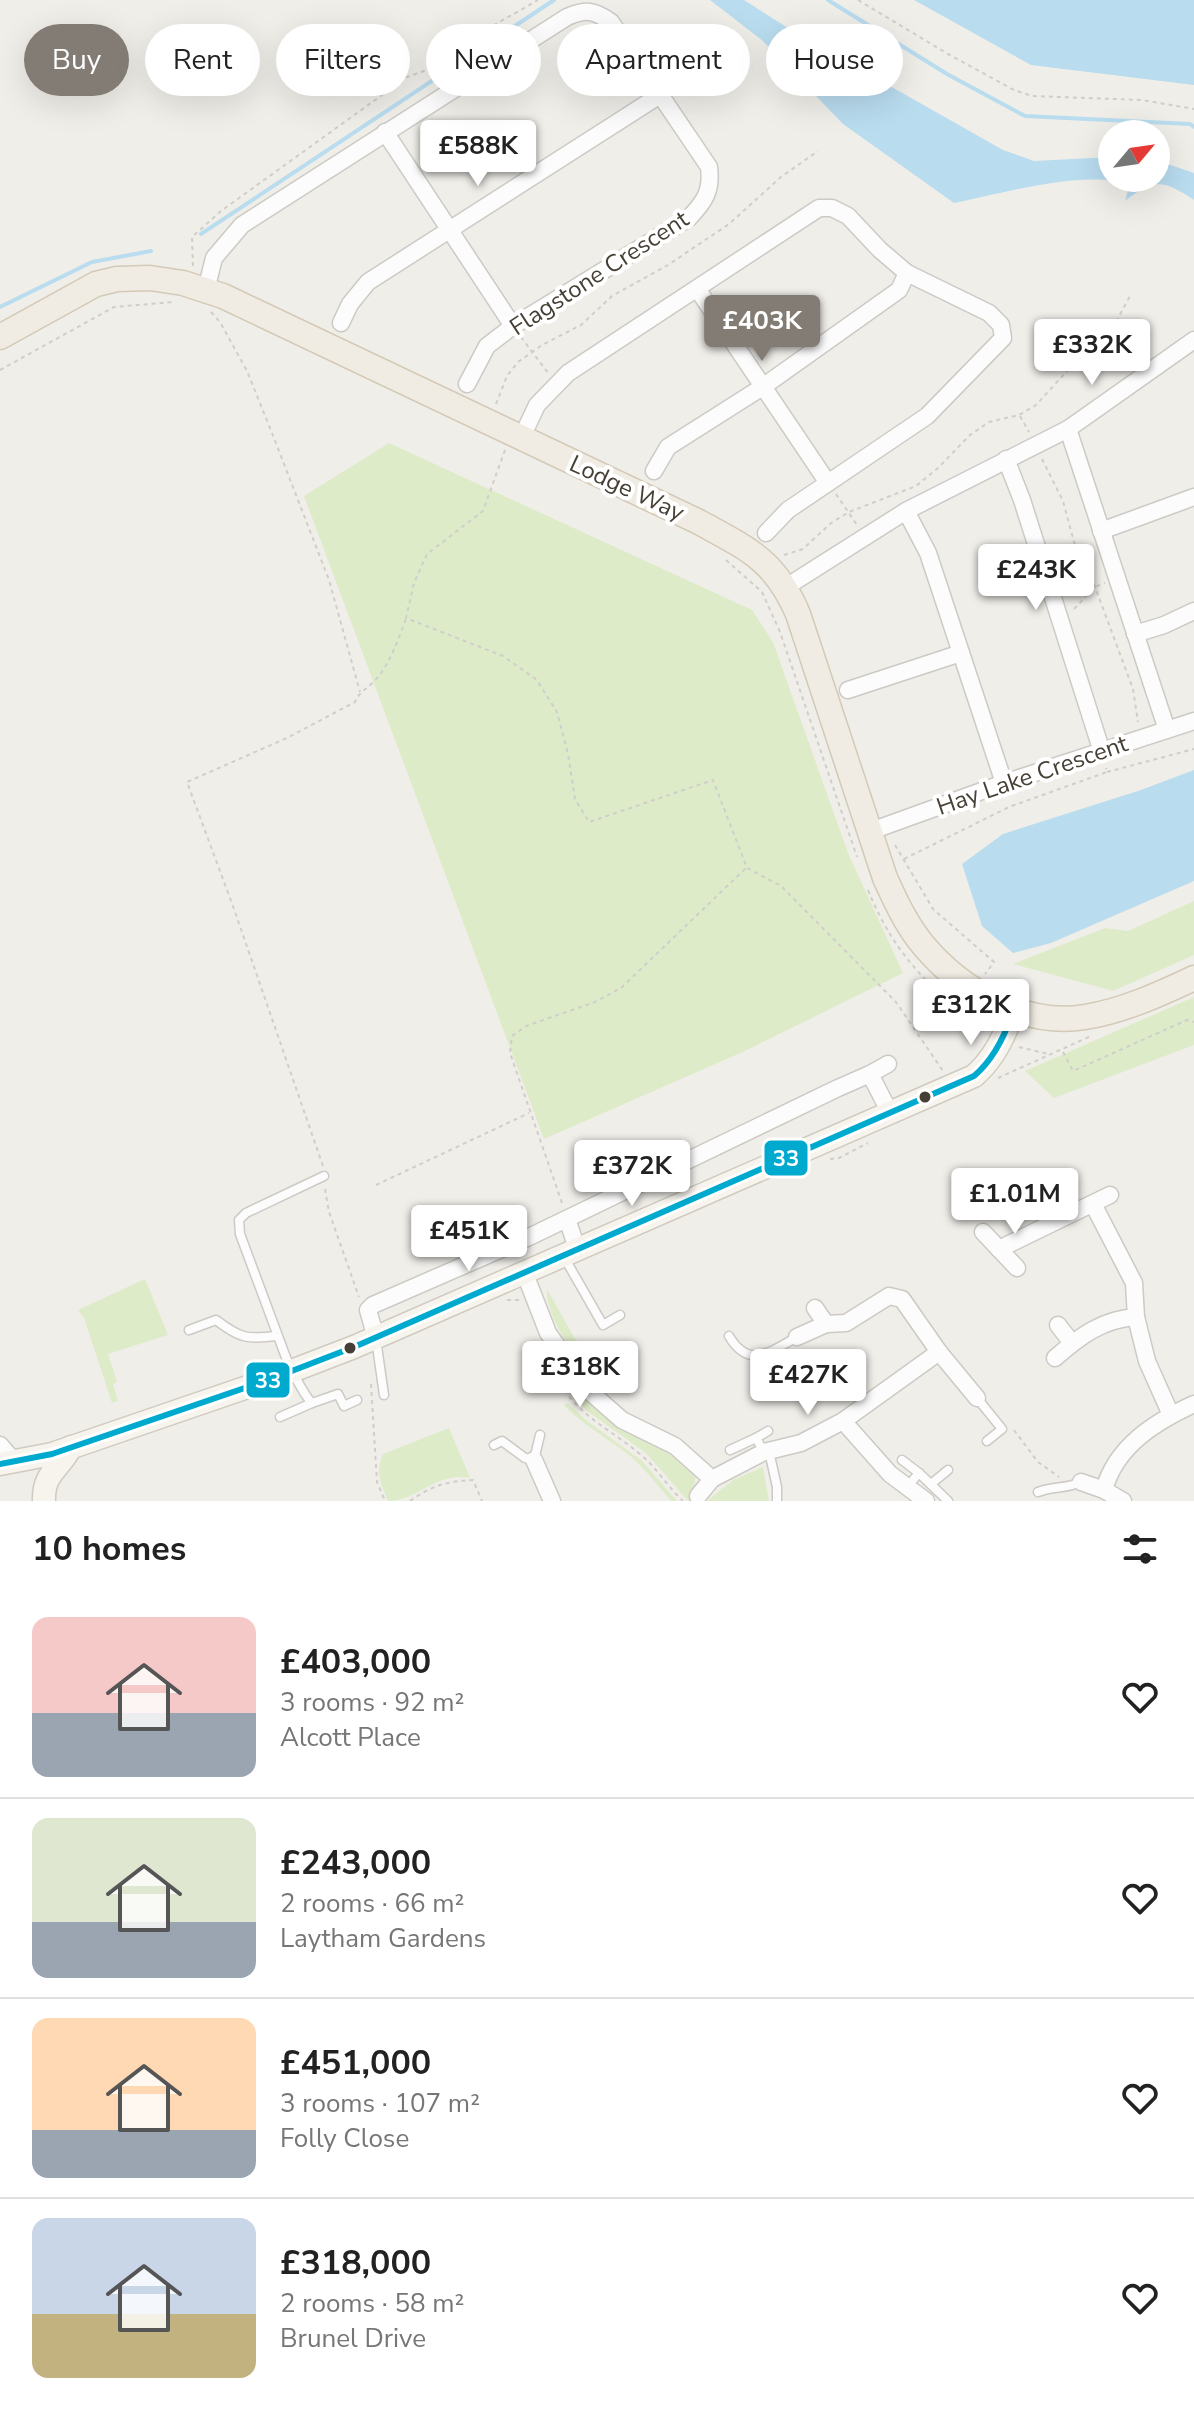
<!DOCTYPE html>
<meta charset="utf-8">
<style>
body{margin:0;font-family:"Nunito Sans",sans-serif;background:#f6f6f6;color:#222;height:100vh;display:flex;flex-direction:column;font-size:30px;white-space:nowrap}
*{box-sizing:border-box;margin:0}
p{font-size:26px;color:#767676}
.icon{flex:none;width:44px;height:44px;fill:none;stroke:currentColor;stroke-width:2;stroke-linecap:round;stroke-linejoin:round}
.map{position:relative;height:1501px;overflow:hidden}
.sheet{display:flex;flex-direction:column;background:#fff;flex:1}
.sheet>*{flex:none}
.hud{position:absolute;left:24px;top:24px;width:1146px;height:72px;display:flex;gap:16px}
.needle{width:52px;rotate:61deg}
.tools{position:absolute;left:1098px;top:120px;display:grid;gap:16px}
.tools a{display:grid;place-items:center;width:72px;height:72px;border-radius:50%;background:#fff;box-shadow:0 8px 32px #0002;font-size:40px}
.price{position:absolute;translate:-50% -68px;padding:0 18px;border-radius:8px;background:#fff;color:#222;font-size:26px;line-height:52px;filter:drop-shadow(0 2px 4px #0008)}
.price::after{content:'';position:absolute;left:50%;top:48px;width:24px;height:18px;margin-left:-12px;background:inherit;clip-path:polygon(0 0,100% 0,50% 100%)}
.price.current{background:#827c74;color:#fff}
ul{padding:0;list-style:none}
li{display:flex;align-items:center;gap:24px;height:200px;padding:0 32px}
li+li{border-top:2px solid #e0e0e0}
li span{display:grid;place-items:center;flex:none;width:224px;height:160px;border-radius:16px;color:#555}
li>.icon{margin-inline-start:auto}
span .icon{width:96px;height:96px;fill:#fffc;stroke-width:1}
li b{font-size:34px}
h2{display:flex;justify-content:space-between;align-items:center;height:96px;padding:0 32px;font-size:34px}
.tag{padding:0 28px;border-radius:36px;background:#fff;box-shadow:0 8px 32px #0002;font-size:28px;line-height:72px}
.tag.current{background:#827c74;color:#fff}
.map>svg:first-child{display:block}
.green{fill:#deebc9}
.water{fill:#b9dcef}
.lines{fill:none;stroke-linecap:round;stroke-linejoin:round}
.stream{stroke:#b9dcef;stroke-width:4}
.lane-casing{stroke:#cdcac5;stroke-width:11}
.street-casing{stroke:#cdcac5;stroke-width:19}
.secondary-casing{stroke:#d0cbc0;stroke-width:25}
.primary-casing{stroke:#d3c9b6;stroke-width:27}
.path{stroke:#d1ceca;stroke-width:2;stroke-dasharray:4 4;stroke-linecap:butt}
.lane{stroke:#fdfcfc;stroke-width:8}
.street{stroke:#fdfcfc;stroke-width:16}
.secondary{stroke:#f7f4ee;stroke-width:22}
.primary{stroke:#f1ece3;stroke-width:24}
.bus-1-casing{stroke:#fff;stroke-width:12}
.bus-1{stroke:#00a9ce;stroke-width:6}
.bus-dot{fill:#463f35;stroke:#fff;stroke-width:3}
.labels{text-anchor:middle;stroke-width:8;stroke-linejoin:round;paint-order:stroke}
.street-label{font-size:24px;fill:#463f35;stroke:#fff}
.line-badge{stroke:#fff;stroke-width:3}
.badge-label{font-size:22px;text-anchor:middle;font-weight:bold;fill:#fff}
</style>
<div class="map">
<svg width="1194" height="1501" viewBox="0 0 1194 1501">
<rect width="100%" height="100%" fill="#f0eee9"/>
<!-- green -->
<g class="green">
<polygon points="389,443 752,610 773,642 848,853 903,973 745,1051 544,1139 304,496"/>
<polygon points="1194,901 1194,955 1113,991 1013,964 1105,928 1128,931"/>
<polygon points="1194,997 1194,1045 1054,1098 1025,1071"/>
<polygon points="145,1279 168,1335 108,1354 117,1382 113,1384 118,1401 112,1403 84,1318 78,1310"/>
<path d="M547 1289 575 1339 610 1379 599 1385C580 1363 545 1319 547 1289Z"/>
<path d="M547 1349C564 1369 580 1395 600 1412 630 1436 667 1447 696 1474L693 1494 698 1501H688L646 1453 587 1411 565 1386Z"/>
<path d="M567 1403 586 1420 642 1461 677 1501H671C656 1484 642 1464 624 1451 603 1436 582 1424 564 1405Z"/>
<path d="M449 1428 470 1478C436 1471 418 1501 388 1501 381 1484 375 1472 383 1454Z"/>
<polygon points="763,1467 769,1501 707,1501 733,1480"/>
</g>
<!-- water -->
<g class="water">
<path d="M710 0H744L791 30 1003 150 1034 161 1112 157V178H1156V160L1194 173V200C1163 180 1155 178 1125 201L1129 186C1091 167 996 195 954 203L843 124 763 41Z"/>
<polygon points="914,0 1194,0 1194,85 1031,65"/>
<polygon points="1194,770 1194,881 1051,943 1013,953 982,926 962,864 1003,834 1141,790"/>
</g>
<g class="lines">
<!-- stream -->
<g class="stream">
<polyline points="828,0 947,74 1025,116 1190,124 1194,127"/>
<polyline points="201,234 554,0"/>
<polyline points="0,307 92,262 151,251"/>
</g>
<!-- lane casing -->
<g class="lane-casing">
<g id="lane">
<path d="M324 1176 246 1213 239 1220 240 1234 291 1371C298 1380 305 1397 312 1403L338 1394 344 1406 357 1400"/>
<polyline points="564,1257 603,1325 620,1315"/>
<path d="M189 1330 216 1320C241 1339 246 1339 277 1336"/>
<path d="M729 1336C749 1370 770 1352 797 1337"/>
<polyline points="376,1339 384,1395"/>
<polyline points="977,1398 1002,1429 987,1441"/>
<polyline points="280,1417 312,1403"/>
<polyline points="494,1445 502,1441 525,1458 534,1460 540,1435"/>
<polyline points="730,1450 756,1438"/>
<polyline points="769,1451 777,1487 777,1501"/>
<polyline points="764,1452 756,1438 768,1431"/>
<polyline points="902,1460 919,1473 907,1487"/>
<polyline points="919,1473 948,1501"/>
<polyline points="931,1484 948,1470"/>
<path d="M1038 1492C1054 1486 1066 1489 1081 1482"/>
</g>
</g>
<!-- street casing -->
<g class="street-casing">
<g id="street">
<polyline points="385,132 513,326"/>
<path d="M206 290 214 258 242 225 567 17C586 9 594 10 611 22L709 167C712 191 705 201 689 218L513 326 487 346 467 384"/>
<polyline points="698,290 828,483"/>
<polyline points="341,323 350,304 368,282 660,95"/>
<polyline points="1068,429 1167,730"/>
<polyline points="521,439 537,405 568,373 819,208 832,208 848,216 880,250 907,273 989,313 1001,325 1003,338 927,416 788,510 766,533"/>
<polyline points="1006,459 1022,500 1102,752"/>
<polyline points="654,471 668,447 764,386 899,290 907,273"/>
<polyline points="906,511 928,553 1004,783"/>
<polyline points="1101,531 1194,497"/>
<polyline points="786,587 906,511 1068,429 1194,340"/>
<polyline points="1135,634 1164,625 1194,611"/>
<polyline points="848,690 961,653"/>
<polyline points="871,831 1004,783 1194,721"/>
<polyline points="870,1074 888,1064"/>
<polyline points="1093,1204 1134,1283 1136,1317 1147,1361 1171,1415"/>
<polyline points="567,1219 578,1251"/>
<polyline points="983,1232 1017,1268"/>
<polyline points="999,1249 1110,1195"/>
<polyline points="525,1274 548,1333 589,1391 622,1420 675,1446 712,1479"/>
<polyline points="815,1308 826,1324 846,1323 889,1296 902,1299 939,1352 977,1398"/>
<polyline points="1058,1325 1072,1343"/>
<polyline points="797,1337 826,1324"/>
<polyline points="376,1338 368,1310 373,1305 529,1237 838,1088 870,1074 890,1113"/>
<path d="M1055 1358C1080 1336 1103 1319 1136 1317"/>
<polyline points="843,1421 890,1474 926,1501"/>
<polyline points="0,1445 14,1461"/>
<polyline points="534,1460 552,1501"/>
<polyline points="1081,1482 1104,1490"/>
<polyline points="698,1496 712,1479 764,1452 801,1443 843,1421 939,1352"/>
<path d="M1123 1501 1104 1490C1116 1446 1155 1422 1194 1404"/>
</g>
</g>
<!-- secondary casing -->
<g class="secondary-casing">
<g id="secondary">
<path d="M0 1464 52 1454 271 1379 354 1347 974 1076C994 1059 1005 1036 1013 1011"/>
<path d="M44 1501C43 1473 59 1470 71 1447"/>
</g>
</g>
<!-- primary casing -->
<g class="primary-casing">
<path id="primary" d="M0 337 96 284 117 279 150 278 183 283 223 296 699 522C748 549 775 560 798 614L885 878C896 902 907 926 924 946 962 991 1025 1027 1085 1017 1123 1011 1160 994 1194 978"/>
</g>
<!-- path -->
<g class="path">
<polyline points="858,0 948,54 1014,90 1032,96 1142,100 1194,109"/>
<polyline points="193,266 192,237 221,211 407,77 455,60 489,28 538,0"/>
<polyline points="211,312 220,322 247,371 272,433 329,580 360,692"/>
<polyline points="521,337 548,373"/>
<polyline points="0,370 114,307 173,302"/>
<polyline points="496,404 507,376 518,362 542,345 581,325 612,296 668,265 729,224 781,177 818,151"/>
<polyline points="1020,416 1029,432"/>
<polyline points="505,450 483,511 427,554 414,583 406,618 503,656 537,680 557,712 568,754 575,799 589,822 713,780 747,868 781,886 896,1002 943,1071"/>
<polyline points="1042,459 1063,501 1077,553 1095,587 1133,689 1138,722"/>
<polyline points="836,494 857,525"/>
<polyline points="784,555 803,549 831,523 849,512 916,486 938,468 970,435 989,422 1019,415 1036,405 1068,370 1106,340 1130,296"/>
<polyline points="726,560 762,592 780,632 857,857"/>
<polyline points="1074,609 1095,587 1105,583"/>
<polyline points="1107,772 1194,749"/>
<polyline points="895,845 933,909 994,962 985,974"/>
<polyline points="904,859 1009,807 1107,772 1106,768"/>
<path d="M868 890C895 956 929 987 984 1031"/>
<polyline points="1019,1047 1048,1054"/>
<polyline points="1063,1052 1073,1071 1187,1020 1194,1022"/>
<polyline points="998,1078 1091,1036"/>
<polyline points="830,1159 839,1158 868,1143"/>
<path d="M323 1166 234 909 187 782 287 738 355 702C360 690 369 688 377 678 391 662 398 639 406 619"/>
<polyline points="376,1185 529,1113"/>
<polyline points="325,1189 329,1212 359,1297"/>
<polyline points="562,1203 510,1053 512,1036 526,1026 595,1002 621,988 746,868"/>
<polyline points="507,1300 520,1300"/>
<path d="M549 1362C571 1414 601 1422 640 1454 657 1468 667 1486 683 1501"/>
<polyline points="371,1384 377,1482 385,1501"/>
<polyline points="1014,1430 1038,1462 1059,1477"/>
<path d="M410 1501C431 1486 447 1481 473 1480L482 1501"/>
</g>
<!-- lane -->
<use href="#lane" class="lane"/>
<!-- street -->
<use href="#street" class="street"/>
<!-- secondary -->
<use href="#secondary" class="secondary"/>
<!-- primary -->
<use href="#primary" class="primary"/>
<!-- bus-1 casing -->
<g class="bus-1-casing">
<path id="bus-1" d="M0 1464 52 1454 271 1379 354 1347 974 1076C994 1059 1005 1036 1013 1011"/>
</g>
<!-- bus-1 -->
<use href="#bus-1" class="bus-1"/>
</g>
<!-- markers -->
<g class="bus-dot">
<circle cx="925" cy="1097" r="7"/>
<circle cx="350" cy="1348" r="7"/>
</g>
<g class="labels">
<!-- street labels -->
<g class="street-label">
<text transform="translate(599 273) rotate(-33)" y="8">Flagstone Crescent</text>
<text transform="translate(627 488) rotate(25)" y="8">Lodge Way</text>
<text transform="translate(1032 775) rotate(-19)" y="8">Hay Lake Crescent</text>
</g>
</g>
<g class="line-badge">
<rect x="763" y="1139" width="46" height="38" rx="8" fill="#00a9ce"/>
<rect x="245" y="1361" width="46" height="38" rx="8" fill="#00a9ce"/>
</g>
<g class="badge-label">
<text x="786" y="1166">33</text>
<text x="268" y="1388">33</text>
</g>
</svg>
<div class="tools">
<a><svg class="needle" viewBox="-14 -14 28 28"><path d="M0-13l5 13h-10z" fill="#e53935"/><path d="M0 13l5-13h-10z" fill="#767676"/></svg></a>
</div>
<b class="price" style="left:478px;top:188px">£588K</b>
<b class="price current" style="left:762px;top:363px">£403K</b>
<b class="price" style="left:1092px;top:387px">£332K</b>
<b class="price" style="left:1036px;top:612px">£243K</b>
<b class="price" style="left:971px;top:1047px">£312K</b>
<b class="price" style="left:632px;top:1208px">£372K</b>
<b class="price" style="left:1015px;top:1236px">£1.01M</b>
<b class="price" style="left:469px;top:1273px">£451K</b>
<b class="price" style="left:580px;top:1409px">£318K</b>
<b class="price" style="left:808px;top:1417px">£427K</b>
<div class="hud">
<a class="tag current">Buy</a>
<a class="tag">Rent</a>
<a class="tag">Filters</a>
<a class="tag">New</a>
<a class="tag">Apartment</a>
<a class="tag">House</a>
</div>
</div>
<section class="sheet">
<h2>10 homes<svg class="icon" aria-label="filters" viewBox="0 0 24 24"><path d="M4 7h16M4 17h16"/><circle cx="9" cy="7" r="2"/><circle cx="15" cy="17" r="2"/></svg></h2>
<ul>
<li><span style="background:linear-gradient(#f6c9c9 60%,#9aa5b1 0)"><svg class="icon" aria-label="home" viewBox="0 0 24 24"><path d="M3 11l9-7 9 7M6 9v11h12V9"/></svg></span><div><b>£403,000</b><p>3 rooms · 92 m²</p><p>Alcott Place</p></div><svg class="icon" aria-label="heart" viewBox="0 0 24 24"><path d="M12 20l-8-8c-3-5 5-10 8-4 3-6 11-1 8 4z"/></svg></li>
<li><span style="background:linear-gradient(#dfe7d0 65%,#9aa5b1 0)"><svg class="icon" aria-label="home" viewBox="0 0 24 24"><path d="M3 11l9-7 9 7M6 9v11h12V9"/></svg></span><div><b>£243,000</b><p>2 rooms · 66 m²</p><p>Laytham Gardens</p></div><svg class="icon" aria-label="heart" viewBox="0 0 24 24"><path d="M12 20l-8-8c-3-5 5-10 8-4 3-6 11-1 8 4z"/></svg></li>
<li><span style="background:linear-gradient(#ffd9b3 70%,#9aa5b1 0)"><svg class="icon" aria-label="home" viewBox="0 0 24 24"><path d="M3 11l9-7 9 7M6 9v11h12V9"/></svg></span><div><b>£451,000</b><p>3 rooms · 107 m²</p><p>Folly Close</p></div><svg class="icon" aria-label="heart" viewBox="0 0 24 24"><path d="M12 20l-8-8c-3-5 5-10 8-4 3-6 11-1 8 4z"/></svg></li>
<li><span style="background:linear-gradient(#c9d6e8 60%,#c2b280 0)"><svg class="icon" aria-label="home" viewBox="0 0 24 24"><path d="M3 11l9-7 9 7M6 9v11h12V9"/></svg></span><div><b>£318,000</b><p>2 rooms · 58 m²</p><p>Brunel Drive</p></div><svg class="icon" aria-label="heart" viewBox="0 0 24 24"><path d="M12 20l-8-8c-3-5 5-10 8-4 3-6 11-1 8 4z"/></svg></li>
</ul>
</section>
